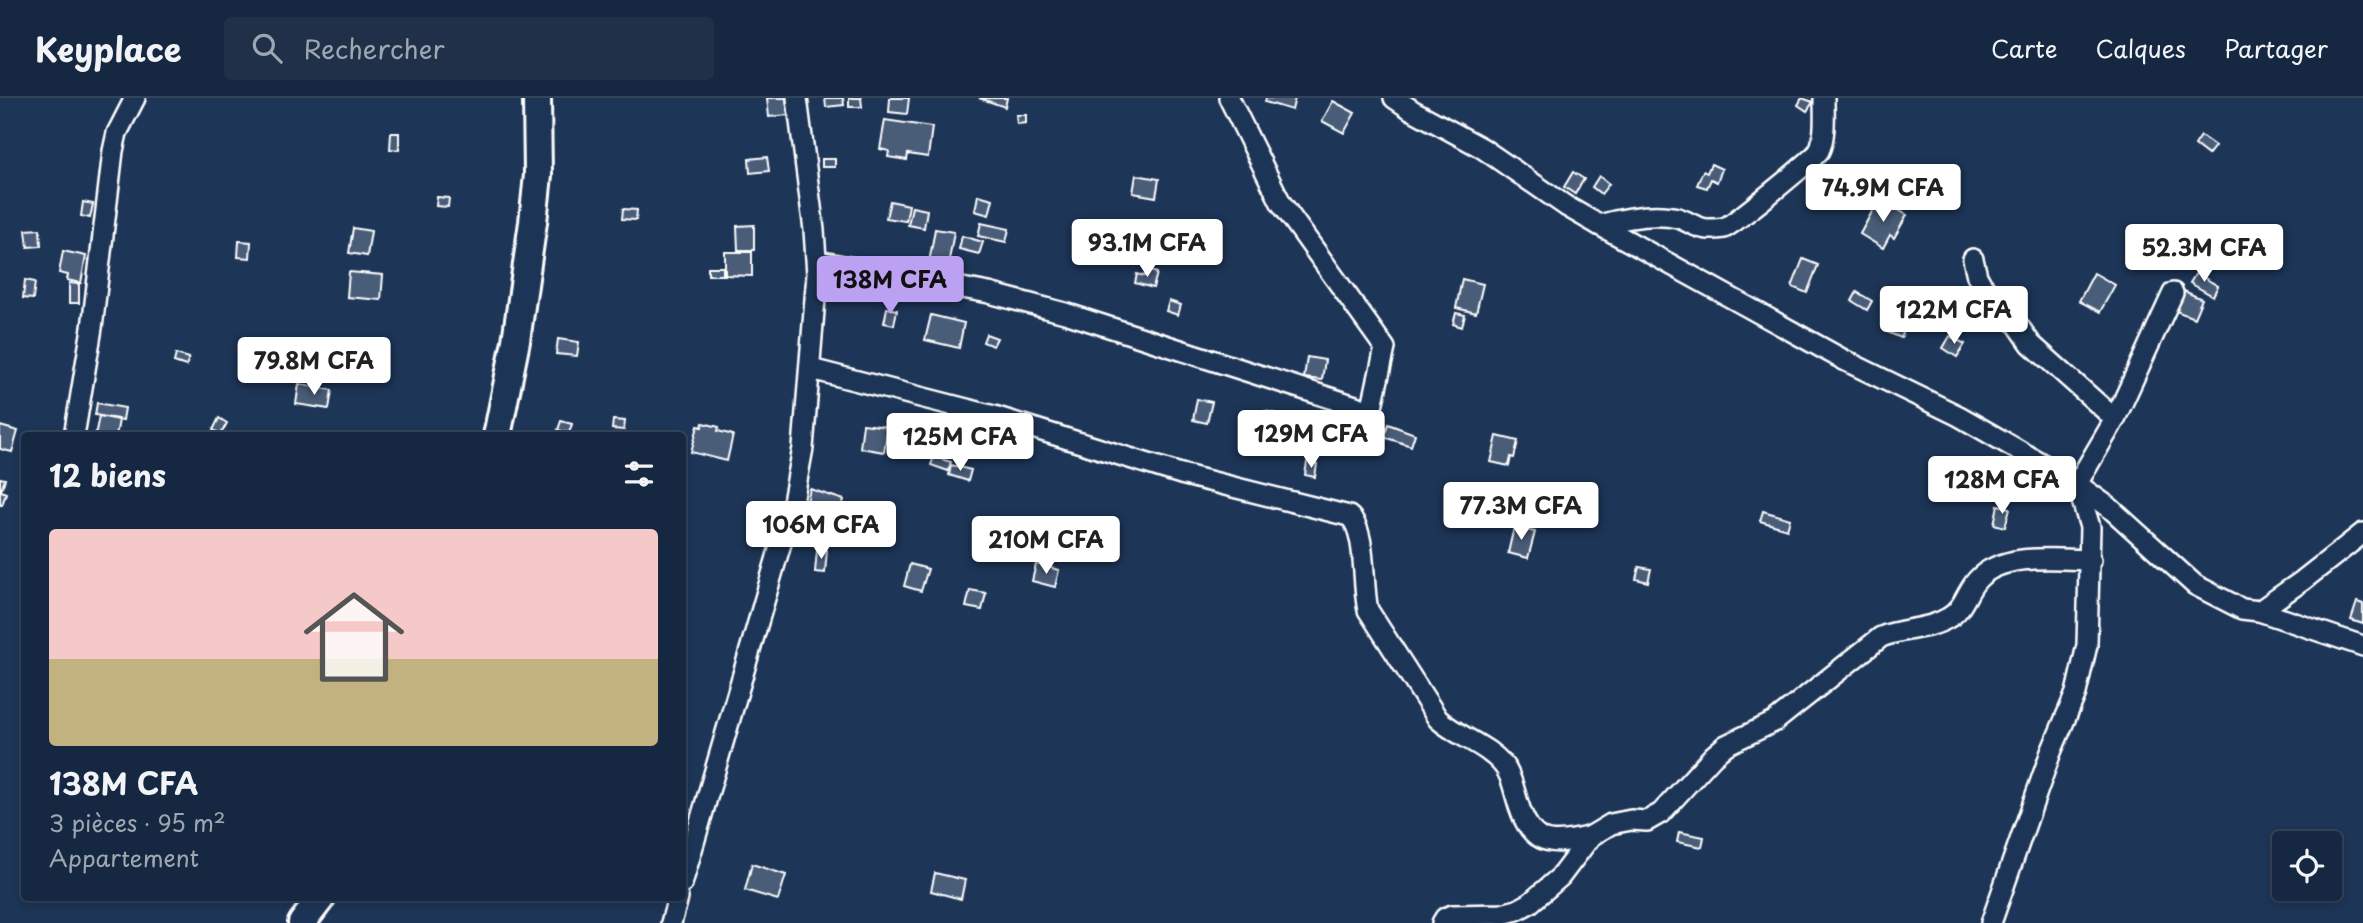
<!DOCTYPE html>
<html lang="fr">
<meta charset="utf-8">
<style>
body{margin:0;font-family:"Playpen Sans",sans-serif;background:#1f3048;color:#f1f3f6;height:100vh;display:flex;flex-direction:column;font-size:26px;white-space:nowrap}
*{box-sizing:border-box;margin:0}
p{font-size:23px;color:#9ea6b1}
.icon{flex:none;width:38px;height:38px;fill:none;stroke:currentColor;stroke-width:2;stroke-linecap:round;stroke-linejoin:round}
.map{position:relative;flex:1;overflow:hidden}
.drawer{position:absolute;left:21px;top:334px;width:665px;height:469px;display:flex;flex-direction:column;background:#162841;border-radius:7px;box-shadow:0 4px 10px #0003,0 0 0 2px #35445a}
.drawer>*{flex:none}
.tools{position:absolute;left:2272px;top:733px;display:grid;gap:14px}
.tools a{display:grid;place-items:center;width:70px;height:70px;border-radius:7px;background:#162841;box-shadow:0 4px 10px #0003,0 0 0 2px #35445a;font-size:35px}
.price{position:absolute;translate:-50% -60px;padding:0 16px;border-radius:7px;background:#fff;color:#222;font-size:23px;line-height:46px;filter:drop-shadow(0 2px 4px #0008)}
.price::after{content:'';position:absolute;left:50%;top:42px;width:21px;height:16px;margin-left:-10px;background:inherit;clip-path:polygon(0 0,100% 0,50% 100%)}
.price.selected{background:#bca0f2;color:#111}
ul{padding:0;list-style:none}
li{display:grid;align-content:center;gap:14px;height:371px;padding:0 28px}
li+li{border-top:2px solid #35445a}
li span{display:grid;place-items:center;height:217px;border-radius:7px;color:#555}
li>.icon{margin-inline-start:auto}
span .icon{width:126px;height:126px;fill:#fffc;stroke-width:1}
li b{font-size:30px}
h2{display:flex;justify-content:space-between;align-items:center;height:84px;padding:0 28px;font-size:30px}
header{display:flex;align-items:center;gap:42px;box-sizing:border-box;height:98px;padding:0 35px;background:#162841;border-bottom:2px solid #35445a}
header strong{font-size:33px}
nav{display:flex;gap:38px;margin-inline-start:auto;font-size:24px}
.search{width:490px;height:63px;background:#1f3048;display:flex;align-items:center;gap:18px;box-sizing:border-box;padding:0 24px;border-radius:7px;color:#9ea6b1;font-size:26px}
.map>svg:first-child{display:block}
.building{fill:#4a5d79;stroke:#fff;stroke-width:2}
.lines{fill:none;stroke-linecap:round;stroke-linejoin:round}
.street-casing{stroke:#fff;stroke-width:24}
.secondary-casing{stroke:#fff;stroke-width:32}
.street{stroke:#1d3557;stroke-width:19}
.secondary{stroke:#1d3557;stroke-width:26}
</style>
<header>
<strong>Keyplace</strong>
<div class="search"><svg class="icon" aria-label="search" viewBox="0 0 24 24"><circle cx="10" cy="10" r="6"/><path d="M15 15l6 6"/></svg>Rechercher</div>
<nav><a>Carte</a><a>Calques</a><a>Partager</a></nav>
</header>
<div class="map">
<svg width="2363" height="825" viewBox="0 0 2363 825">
<rect width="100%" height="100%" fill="#1d3557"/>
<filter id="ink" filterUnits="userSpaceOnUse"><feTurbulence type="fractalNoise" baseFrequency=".0143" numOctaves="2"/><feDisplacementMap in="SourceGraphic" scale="14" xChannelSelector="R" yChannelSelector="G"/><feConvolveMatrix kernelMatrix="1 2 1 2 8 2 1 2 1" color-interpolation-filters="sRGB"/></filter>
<g filter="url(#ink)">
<!-- building -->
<g class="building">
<polygon points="767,0 786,0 788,17 769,19"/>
<polygon points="825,0 843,0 844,7 826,9"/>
<polygon points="849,0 861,0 862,9 849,9"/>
<polygon points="890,0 909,0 907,16 889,14"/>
<polygon points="979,0 1007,0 1005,9"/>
<polygon points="1266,0 1295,0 1292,12 1265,4"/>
<polygon points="1802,0 1813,4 1807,13 1798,7"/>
<polygon points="1333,3 1355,15 1344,35 1322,23"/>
<polygon points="1016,17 1026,17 1026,25 1017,26"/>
<polygon points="885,22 932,29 928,59 908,56 907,62 888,59 889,53 880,51"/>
<polygon points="391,35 399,35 399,52 390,51"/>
<polygon points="2201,38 2215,48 2208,57 2195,47"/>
<polygon points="767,59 769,73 750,75 749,61"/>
<rect x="822" y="61" width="13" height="8"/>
<polygon points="1711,66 1722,71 1717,84 1711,81 1707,90 1697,87 1703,73 1707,75"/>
<polygon points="1573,74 1584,81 1575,96 1564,89"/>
<polygon points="1136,77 1159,81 1156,99 1133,95"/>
<polygon points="1599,78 1609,86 1601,96 1592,89"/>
<polygon points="978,97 993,101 989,117 975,113"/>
<polygon points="437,99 449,100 448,109 436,108"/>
<polygon points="1879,101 1907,117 1894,140 1890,137 1883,150 1860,136"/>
<polygon points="890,103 909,107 906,123 886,120"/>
<polygon points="83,104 93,106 90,120 81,118"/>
<polygon points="912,109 927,112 924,130 908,127"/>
<polygon points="623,111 637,112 636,122 622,121"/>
<polygon points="981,125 1009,131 1006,144 978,138"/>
<polygon points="754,127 754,152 738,152 737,128"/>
<polygon points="353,130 371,133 367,158 349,155"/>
<polygon points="40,131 41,148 28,149 26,132"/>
<polygon points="935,131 954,134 946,179 927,176"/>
<polygon points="962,138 983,144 979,156 959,151"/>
<polygon points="239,143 251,144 250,160 238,159"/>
<polygon points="63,153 86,158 81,185 67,182 68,177 59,175"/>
<polygon points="725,154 752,154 752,178 725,177"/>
<polygon points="1803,161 1818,167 1807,195 1792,189"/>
<rect x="708" y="169" width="15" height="8"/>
<polygon points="1147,172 1157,175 1153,190 1135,185 1137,176 1145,178"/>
<polygon points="349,174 383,177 381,202 347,199"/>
<polygon points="2094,175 2115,187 2100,214 2079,203"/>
<polygon points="2196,175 2218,188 2213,198 2190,185"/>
<polygon points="1462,181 1483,186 1476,215 1456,210"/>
<polygon points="25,182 35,184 33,201 23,200"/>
<polygon points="69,185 79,186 79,205 69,205"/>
<polygon points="2184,193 2202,201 2194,220 2176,213"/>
<polygon points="1857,194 1872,203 1867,212 1852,203"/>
<polygon points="1169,203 1181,207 1178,217 1166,213"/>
<polygon points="887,210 897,212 894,227 884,225"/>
<polygon points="1893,214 1909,221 1901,240 1885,233"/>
<polygon points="1456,215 1465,217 1462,229 1453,226"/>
<polygon points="931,217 964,225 959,250 925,242"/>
<polygon points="986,236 997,240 993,248 983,244"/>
<polygon points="1950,238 1965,246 1957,259 1943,250"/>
<polygon points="558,241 579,244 577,258 556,256"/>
<polygon points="359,243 385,252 381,263 355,255"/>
<polygon points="176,256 189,260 186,268 174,264"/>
<polygon points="1307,259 1325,262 1322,282 1304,280"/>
<polygon points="302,264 316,267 314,277 300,275"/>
<polygon points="299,286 332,292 329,311 296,306"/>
<polygon points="1197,301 1212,304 1207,325 1193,322"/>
<polygon points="97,305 125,310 123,322 95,317"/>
<polygon points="1265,313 1290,319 1283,345 1258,339"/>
<polygon points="99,318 119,322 116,338 95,338"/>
<polygon points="219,320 227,325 221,336 213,332"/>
<polygon points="613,322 625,323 624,332 612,331"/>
<polygon points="561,323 572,326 569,335 558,332"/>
<polygon points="703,325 719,329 718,333 733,337 727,363 691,354 698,328 702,329"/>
<polygon points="863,326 888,329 884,354 860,350"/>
<polygon points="1388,326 1415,336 1411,348 1384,339"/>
<polygon points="0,328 18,333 12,354 0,351"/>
<polygon points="986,333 1004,339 1001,349 983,343"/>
<polygon points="1497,338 1518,343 1514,360 1511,359 1509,368 1491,364"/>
<polygon points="934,359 951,364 948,373 931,367"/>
<polygon points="1307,364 1317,366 1315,379 1305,377"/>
<polygon points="951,367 971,372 968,383 949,377"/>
<polygon points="0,380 5,381 1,393 6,395 2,407 0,407"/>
<polygon points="810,391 844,402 837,423 818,417 817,421 804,417"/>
<polygon points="1998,407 2010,410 2005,429 1994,426"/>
<polygon points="1763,413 1790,421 1787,431 1760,423"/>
<polygon points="1514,429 1535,434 1528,460 1508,455"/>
<polygon points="817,452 827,452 825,475 815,474"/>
<polygon points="910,466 928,471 921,493 904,488"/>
<polygon points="1036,466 1059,472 1055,489 1032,483"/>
<polygon points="1639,469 1651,471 1648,484 1636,481"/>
<polygon points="970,492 986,495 982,512 966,509"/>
<polygon points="2357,504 2363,506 2363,526 2351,522"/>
<polygon points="1679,734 1704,739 1702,749 1677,744"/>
<polygon points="752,766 786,777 778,802 745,792"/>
<polygon points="935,775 965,782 961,801 931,793"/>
</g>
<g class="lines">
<!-- street casing -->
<g class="street-casing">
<g id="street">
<polyline points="1394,0 1412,12 1482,50 1566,108 1599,127 1844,262 1959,318 1994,338 2077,386 2110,410 2195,487 2242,511 2259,513 2363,548"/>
<path d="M1599 127C1624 120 1653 114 1678 120 1688 123 1698 131 1708 131 1712 131 1720 131 1724 130 1733 127 1816 59 1819 53 1826 38 1824 16 1824 0"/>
<polyline points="1973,161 1977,178 1982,187 2010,216 2031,246 2115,321"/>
<polyline points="817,163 989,195 1065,215 1371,313 1385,250 1281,105 1229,0"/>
<path d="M811 271 994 318 1181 376 1349 418C1367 432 1362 488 1368 512L1438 621C1458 639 1488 647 1504 668 1511 677 1513 688 1516 698 1529 746 1546 750 1591 738"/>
<polyline points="74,338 92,230 113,53 117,35 135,0"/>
<polyline points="2259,513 2302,483 2363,435"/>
<polyline points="682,786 793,404 803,350 817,176 814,132 797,0"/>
<polyline points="671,825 678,800"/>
<path d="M1442 825 1445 820 1452 817 1502 816 1517 812 1530 805 1560 779 1591 738 1611 726 1631 722 1647 723 1661 715 1713 658 1726 647 1774 624 1881 539C1903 530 1928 532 1948 520 1964 511 1966 494 1977 482 2002 454 2057 461 2091 462"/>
<polyline points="1991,825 2051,654 2076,595 2087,547 2090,429 2077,386 2115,321 2173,195"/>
</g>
</g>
<!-- secondary casing -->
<g class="secondary-casing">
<g id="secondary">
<polyline points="497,338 516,243 533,124 538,77 537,0"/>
<polyline points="302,825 321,800"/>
</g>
</g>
<!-- street -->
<use href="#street" class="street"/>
<!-- secondary -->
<use href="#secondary" class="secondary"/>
</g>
</g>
</svg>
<div class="tools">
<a><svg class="icon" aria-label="locate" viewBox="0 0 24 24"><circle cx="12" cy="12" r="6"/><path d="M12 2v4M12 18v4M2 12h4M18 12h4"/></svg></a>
</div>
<b class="price" style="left:1883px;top:126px">74.9M CFA</b>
<b class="price" style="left:1147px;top:181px">93.1M CFA</b>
<b class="price" style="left:2204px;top:186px">52.3M CFA</b>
<b class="price selected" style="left:890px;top:218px">138M CFA</b>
<b class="price" style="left:1954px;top:248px">122M CFA</b>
<b class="price" style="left:314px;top:299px">79.8M CFA</b>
<b class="price" style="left:1311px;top:372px">129M CFA</b>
<b class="price" style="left:960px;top:375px">125M CFA</b>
<b class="price" style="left:2002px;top:418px">128M CFA</b>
<b class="price" style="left:1521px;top:444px">77.3M CFA</b>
<b class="price" style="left:821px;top:463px">106M CFA</b>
<b class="price" style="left:1046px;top:478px">210M CFA</b>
<section class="drawer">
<h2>12 biens<svg class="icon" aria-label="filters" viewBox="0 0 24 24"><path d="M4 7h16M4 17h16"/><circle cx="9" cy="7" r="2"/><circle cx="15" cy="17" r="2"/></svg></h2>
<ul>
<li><span style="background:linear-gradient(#f6c9c9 60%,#c2b280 0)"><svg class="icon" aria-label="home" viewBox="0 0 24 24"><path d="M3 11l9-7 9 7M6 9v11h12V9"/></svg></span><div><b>138M CFA</b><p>3 pièces · 95 m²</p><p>Appartement</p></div></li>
</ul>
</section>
</div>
